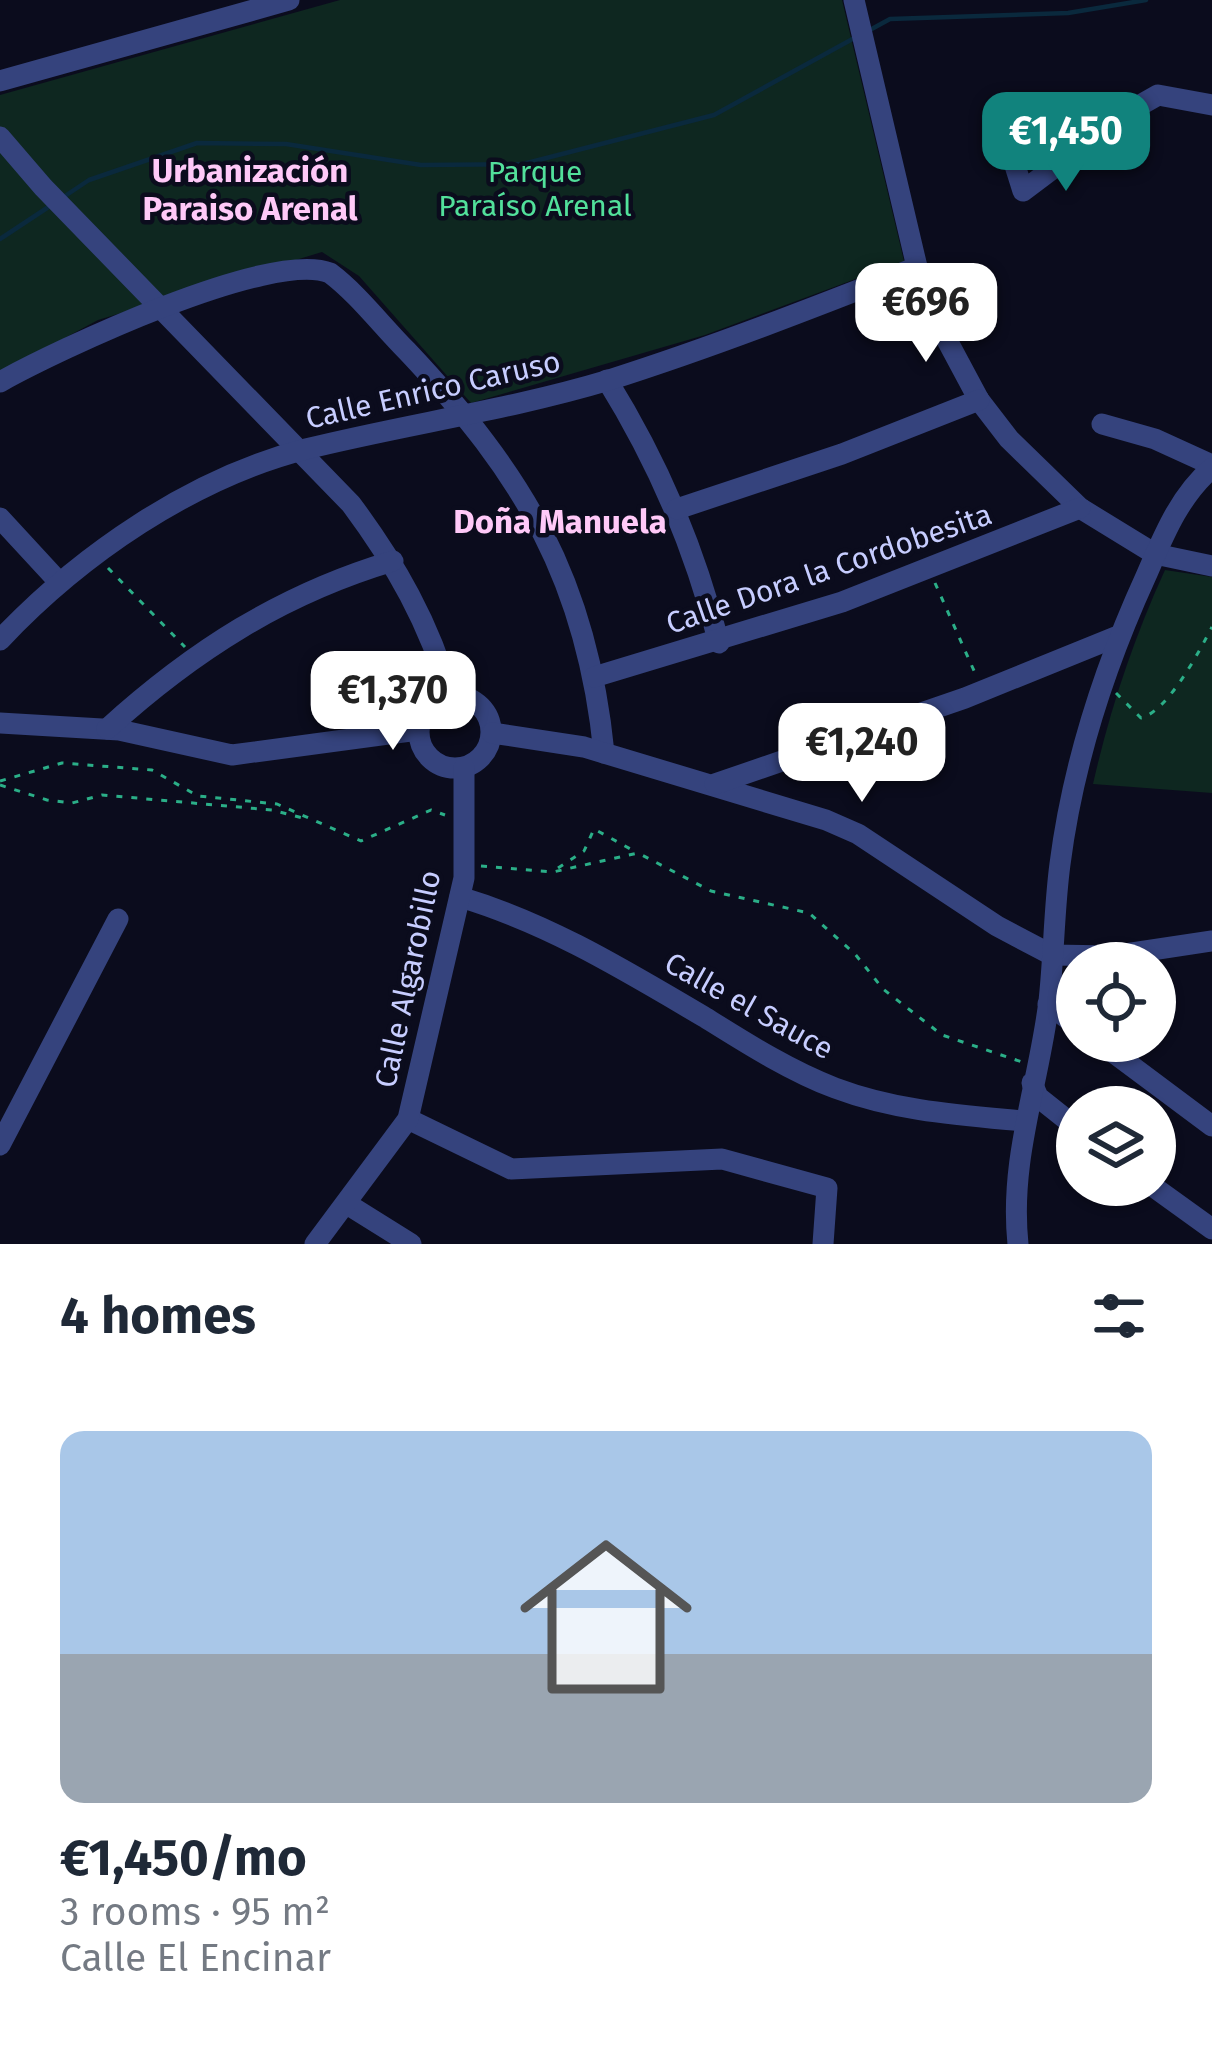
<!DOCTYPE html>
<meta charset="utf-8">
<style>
body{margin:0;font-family:"Fira Sans",sans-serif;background:#f2f2f3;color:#1f2937;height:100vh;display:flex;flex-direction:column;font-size:45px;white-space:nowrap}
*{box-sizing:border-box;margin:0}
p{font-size:39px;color:#747a83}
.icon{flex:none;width:66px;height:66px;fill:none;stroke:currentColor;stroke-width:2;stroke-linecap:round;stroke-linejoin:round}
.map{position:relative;height:1244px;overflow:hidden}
.sheet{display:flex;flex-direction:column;background:#fff;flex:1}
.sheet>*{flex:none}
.fabs{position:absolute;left:1056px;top:942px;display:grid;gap:24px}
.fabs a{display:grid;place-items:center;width:120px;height:120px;border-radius:50%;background:#fff;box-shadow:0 3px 9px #0004;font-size:60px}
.price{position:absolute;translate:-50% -102px;padding:0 27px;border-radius:24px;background:#fff;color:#222;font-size:39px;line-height:78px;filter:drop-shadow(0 3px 6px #0008)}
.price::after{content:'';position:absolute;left:50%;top:72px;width:36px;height:27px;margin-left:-18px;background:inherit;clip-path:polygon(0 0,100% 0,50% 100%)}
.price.selected{background:#11837d;color:#fff}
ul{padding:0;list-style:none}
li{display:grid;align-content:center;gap:24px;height:636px;padding:0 60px}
li span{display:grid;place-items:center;height:372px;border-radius:24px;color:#555}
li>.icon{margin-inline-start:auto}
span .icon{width:216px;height:216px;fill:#fffc;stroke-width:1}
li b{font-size:51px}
h2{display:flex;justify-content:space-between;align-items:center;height:144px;padding:0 60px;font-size:51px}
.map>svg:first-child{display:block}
.green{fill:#0e2720}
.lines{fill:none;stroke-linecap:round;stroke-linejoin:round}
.stream{stroke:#0a293d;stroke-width:4.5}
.path{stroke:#2baf88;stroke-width:3;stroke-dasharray:6 9;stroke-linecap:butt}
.minor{stroke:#35437d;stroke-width:21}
.labels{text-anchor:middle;stroke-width:9;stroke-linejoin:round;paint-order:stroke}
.park-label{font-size:30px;fill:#52e09b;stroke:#0b0c1d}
.street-label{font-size:30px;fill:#c7cdff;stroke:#0b0c1d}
.neighbourhood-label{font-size:33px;font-weight:bold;fill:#ffc9f8;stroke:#0b0c1d}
</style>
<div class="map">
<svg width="1212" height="1244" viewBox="0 0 1212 1244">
<rect width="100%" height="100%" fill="#0b0c1d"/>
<!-- green -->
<g class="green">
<polygon points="340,0 842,0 904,261 705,335 471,403 359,276 322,252 98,320 0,373 0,95"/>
<path d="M1165 570 1212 577V793L1093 784C1110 709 1133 640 1165 570Z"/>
</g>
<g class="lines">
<!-- stream -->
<g class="stream">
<polyline points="868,31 890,19 1068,13 1146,0"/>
<polyline points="62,198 89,180 197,143 286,144 421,165 523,164 714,115 858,36"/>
<polyline points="0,239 53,204"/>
</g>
<!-- path -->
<g class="path">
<polyline points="108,568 185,647"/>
<polyline points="935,583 975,673"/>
<path d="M1116 693 1141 718C1168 711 1199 652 1212 627"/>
<polyline points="0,781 62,763 152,770 198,796 277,804 361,841 431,810 445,815"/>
<polyline points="0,785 47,800 72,803 102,795 272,810 303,818"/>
<polyline points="481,866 553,872 638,853 711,891 809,913 855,954 883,989 942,1035 1022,1062"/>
<polyline points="558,868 584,851 594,829 636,852"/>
</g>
<!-- minor -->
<g class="minor">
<polyline points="854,0 917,267 933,314 979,400 1009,439 1080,508 1155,554 1212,566"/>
<polyline points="0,81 289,0"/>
<polyline points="1001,121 1023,191 1128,112 1158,95 1212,105"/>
<path d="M0 137 43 187 351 504C395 563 430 624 450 696"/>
<path d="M607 380C659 464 694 547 719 643"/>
<path d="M0 382C57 350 271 249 330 273 358 294 382 326 407 351 524 475 587 580 604 753"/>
<polyline points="1102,424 1155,439 1212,465"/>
<polyline points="677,509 842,454 979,400"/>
<polyline points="0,518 59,582"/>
<path d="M0 640C80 555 192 478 306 449 407 424 509 410 609 380 713 347 815 307 917 267"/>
<polyline points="594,677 842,602 1080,508"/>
<circle cx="455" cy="732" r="36"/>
<polyline points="0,723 119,730 232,755 418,730"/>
<path d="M107 729C193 651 282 594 393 561"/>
<polyline points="492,733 584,747 826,820 858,834 997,926 1052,955 1112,956 1212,941"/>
<polyline points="715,784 965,698 1118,636"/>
<path d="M460 897C550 924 626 971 706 1018 746 1043 790 1071 835 1088 896 1111 958 1115 1023 1121"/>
<polyline points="1048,1004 1077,1026"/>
<polyline points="1098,1041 1212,1126"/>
<polyline points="1032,1083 1038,1097 1077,1128"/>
<polyline points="408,1119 511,1169 722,1159 827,1188 823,1244"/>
<polyline points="0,1145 118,919"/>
<polyline points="1151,1185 1212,1229"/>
<polyline points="347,1204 411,1244"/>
<polyline points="315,1244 408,1119 464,878 464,768"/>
<path d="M1018 1244C1009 1159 1039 1084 1049 1001 1054 955 1054 909 1060 864 1073 763 1104 668 1146 576 1163 537 1179 496 1212 468"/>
</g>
</g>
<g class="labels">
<!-- park labels -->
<g class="park-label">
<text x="535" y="182">Parque<tspan x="535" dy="34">Paraíso Arenal</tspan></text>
</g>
<!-- street labels -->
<g class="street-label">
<text transform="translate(433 390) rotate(-13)" y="10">Calle Enrico Caruso</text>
<text transform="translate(829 569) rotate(-19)" y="10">Calle Dora la Cordobesita</text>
<text transform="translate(408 979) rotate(-78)" y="10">Calle Algarobillo</text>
<text transform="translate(749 1006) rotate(29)" y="10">Calle el Sauce</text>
</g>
<!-- neighbourhood labels -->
<g class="neighbourhood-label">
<text x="250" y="182">Urbanización<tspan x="250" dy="38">Paraiso Arenal</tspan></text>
<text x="560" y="533">Doña Manuela</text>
</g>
</g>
</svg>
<div class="fabs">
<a><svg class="icon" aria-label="locate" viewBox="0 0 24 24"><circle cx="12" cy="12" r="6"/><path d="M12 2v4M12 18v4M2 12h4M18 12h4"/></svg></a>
<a><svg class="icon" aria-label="layers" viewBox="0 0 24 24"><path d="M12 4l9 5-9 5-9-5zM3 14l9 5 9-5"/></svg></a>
</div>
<b class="price selected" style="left:1066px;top:194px">€1,450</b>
<b class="price" style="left:926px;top:365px">€696</b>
<b class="price" style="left:393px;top:753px">€1,370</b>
<b class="price" style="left:862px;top:805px">€1,240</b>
</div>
<section class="sheet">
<h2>4 homes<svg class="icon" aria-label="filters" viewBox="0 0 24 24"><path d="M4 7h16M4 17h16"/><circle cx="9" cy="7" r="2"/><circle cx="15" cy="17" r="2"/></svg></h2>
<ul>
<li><span style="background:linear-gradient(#a9c7e8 60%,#9aa5b1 0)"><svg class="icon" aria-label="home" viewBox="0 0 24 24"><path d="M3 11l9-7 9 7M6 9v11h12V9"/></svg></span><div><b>€1,450/mo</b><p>3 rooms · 95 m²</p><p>Calle El Encinar</p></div></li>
</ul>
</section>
